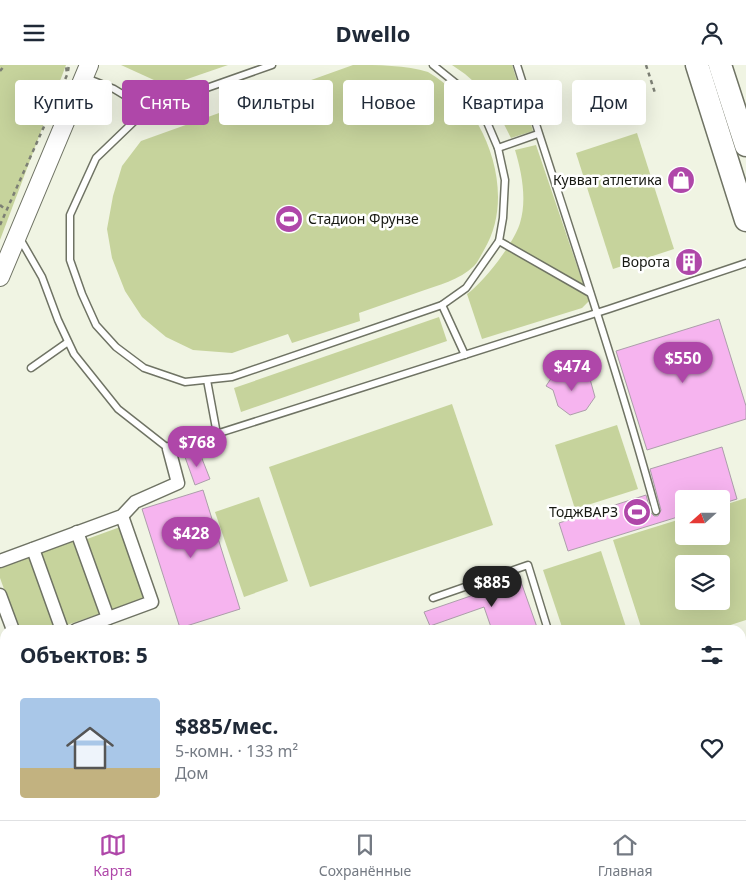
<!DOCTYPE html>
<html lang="ru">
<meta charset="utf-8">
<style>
body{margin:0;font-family:"Noto Sans",sans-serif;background:#f6f6f7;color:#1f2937;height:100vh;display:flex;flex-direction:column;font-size:19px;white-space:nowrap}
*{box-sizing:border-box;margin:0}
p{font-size:16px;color:#747a83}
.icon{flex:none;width:28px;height:28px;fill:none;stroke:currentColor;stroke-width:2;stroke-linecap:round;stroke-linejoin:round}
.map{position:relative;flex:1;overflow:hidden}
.panel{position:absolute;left:0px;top:560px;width:746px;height:195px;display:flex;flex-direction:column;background:#fff;border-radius:15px 15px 0 0;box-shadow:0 5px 20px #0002}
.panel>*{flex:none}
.guide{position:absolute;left:15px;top:15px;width:716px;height:45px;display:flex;gap:10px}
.needle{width:32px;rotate:249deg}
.fabs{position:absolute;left:675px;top:425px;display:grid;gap:10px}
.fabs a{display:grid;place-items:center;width:55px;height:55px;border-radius:5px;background:#fff;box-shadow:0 5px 20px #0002;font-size:25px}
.price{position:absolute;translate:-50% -42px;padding:0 11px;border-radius:18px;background:#af47a9;color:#fff;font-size:16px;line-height:32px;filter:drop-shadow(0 1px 2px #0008)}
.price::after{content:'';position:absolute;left:50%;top:30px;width:15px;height:11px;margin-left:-8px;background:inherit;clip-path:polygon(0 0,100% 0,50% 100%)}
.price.current{background:#222;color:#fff}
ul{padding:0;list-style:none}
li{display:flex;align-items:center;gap:15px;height:125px;padding:0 20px}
li span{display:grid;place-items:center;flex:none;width:140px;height:100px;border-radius:5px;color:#555}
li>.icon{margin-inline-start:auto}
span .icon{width:60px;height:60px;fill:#fffc;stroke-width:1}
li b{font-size:21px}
h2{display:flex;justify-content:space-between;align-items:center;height:60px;padding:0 20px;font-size:21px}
.chip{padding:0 18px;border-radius:5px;background:#fff;box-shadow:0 5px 20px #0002;font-size:18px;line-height:45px}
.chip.current{background:#af47a9;color:#fff}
header{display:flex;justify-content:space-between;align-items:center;height:65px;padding:0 20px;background:#fff;font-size:22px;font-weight:700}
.tab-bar{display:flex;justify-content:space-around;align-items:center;height:70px;border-top:1px solid #e0e1e3;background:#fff;font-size:14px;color:#747a83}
.tab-bar a{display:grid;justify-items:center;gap:2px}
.tab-bar .current{color:#af47a9}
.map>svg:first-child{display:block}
.green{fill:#c6d39c;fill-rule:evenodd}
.building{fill:#f6b4ef;stroke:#ac9eaa}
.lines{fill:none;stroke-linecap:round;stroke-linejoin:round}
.lane-casing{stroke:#6f7364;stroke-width:9}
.street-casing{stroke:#6f7364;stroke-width:15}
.secondary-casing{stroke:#6f7364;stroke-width:20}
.highway-casing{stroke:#6f7364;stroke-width:25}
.path{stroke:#7c7f74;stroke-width:2.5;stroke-dasharray:4 4;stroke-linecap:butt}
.lane{stroke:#fff;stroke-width:6}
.street{stroke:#fff;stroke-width:12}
.secondary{stroke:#fff;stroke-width:18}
.highway{stroke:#fff;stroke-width:22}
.labels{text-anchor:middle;stroke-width:5;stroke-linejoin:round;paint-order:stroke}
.poi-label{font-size:14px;fill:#161812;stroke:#fff;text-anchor:end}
</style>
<header><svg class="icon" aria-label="menu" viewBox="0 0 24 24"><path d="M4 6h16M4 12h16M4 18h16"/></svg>Dwello<svg class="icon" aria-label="person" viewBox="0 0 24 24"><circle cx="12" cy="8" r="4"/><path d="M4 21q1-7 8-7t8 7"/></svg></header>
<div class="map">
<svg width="746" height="755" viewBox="0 0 746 755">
<rect width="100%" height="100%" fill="#f0f4e3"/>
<!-- green -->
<g class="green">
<polygon points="0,0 66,0 0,175"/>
<polygon points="121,0 228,0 167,21"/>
<path d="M353 0C377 0 407 0 428 7 484 39 519 127 484 185 481 190 478 197 474 201 460 215 438 220 419 227 399 234 379 241 359 248L360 256 292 278 288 269 232 288 193 285 166 272 142 252 125 226 112 193 107 164 113 131 122 101 141 76Z"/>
<polygon points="452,0 512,0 533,66 511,73 489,30 465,9"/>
<polygon points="637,68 674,184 613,204 576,88"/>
<path d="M536 80 589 236 582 243 482 274 467 229C484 217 514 178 520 158 527 135 522 108 515 85Z"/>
<polygon points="439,252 447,276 241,347 234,323"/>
<polygon points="452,339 493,460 310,522 269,402"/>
<polygon points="617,360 638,424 575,444 555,380"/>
<polygon points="259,432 288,516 244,532 215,447"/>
<path d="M746 433V555L715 565H642L613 475 684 453V471H721V441ZM684 499H721V536H684Z"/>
<polygon points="123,461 149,532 112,545 87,474"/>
<polygon points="74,476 99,549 67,560 41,488"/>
<polygon points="601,486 627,565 563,565 543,505"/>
<polygon points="31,492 56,562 48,565 19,565 0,513 0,502"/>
</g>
<!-- building -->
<g class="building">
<polygon points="719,254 746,341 746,354 647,385 616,286"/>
<polygon points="556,306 565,309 576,306 590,314 595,332 586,345 570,350 558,341 553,325 546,321"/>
<polygon points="722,382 737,434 721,439 721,434 684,434 684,450 568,486 559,458 646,430 651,448 654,451 658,451 661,445 650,404"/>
<polygon points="199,386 210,414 195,420 185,392"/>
<polygon points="203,425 240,544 180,563 142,444"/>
<polygon points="520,514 538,565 492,565 484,542 430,561 424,547"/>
</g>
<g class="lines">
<!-- lane casing -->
<g class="lane-casing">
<g id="lane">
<polyline points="272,0 147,44 96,93 70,150 70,195 82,229 96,260 116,282 144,303 185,317 232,312 442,240 465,290"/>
<polyline points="433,0 478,36 498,83 505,115 503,153 499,176 590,228"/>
<path d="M517 0C564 148 615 296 656 446"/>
<polyline points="86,13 114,24 147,44"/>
<polyline points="498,83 538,69"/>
<polyline points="19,172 42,212 58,255 74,289 118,344 169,384 609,244 746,198"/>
<polyline points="442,240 466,223 499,176"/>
<polyline points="31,303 68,277"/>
<polyline points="207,315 217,369"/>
<polyline points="433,533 528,500 548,565"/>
</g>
</g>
<!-- street casing -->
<g class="street-casing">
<g id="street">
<polyline points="77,467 108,553"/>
<polyline points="33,484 62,565"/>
<polyline points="0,496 122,451 135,437 178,418 169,384"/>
<polyline points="0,530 13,565"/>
<polyline points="76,565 152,537 122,451"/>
<polyline points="741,733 746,731"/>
<polyline points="572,750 574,755"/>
<polyline points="672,755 688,750"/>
</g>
</g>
<!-- secondary casing -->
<g class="secondary-casing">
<polyline id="secondary" points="0,212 89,0"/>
</g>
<!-- highway casing -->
<g class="highway-casing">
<g id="highway">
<polyline points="697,0 746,155"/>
<polyline points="720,0 746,80"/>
</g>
</g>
<!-- path -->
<g class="path">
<polyline points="646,0 655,28"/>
<polyline points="0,6 5,0"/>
<polyline points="68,6 69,0"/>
<polyline points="0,140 6,145"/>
<polyline points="0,160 67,10 66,0"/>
</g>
<!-- lane -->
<use href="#lane" class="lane"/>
<!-- street -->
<use href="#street" class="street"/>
<!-- secondary -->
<use href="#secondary" class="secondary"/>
<!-- highway -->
<use href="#highway" class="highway"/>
</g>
<!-- icons -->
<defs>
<g id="shop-disc" transform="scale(1.4375)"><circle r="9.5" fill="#af47a9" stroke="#fff"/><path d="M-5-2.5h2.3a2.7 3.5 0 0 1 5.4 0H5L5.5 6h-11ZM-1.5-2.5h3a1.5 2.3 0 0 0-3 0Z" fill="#fff"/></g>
<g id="stadium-disc" transform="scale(1.4375)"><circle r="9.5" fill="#af47a9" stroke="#fff"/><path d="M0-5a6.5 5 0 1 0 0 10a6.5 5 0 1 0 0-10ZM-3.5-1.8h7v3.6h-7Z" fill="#fff"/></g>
<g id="building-disc" transform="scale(1.4375)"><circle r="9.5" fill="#af47a9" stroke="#fff"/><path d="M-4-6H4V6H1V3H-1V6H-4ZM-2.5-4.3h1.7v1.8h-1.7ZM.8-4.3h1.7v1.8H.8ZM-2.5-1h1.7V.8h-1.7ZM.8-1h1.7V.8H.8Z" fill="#fff"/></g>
</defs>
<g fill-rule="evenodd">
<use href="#shop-disc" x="681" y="115"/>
<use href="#stadium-disc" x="289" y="154"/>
<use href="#building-disc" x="689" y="197"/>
<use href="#stadium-disc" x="637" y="447"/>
</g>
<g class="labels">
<!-- poi labels -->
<g class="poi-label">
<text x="662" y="120">Кувват атлетика</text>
<text x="308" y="159" text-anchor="start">Стадион Фрунзе</text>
<text x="670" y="202">Ворота</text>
<text x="618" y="452">ТоджВАРЗ</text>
</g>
</g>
</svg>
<div class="fabs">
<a><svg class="needle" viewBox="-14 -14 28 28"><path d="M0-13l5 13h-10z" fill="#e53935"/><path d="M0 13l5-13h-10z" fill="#747a83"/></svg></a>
<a><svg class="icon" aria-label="layers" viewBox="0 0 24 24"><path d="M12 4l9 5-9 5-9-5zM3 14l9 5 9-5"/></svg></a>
</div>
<b class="price" style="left:683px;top:319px">$550</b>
<b class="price" style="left:572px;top:327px">$474</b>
<b class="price" style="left:197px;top:403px">$768</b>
<b class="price" style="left:191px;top:494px">$428</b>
<b class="price current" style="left:492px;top:543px">$885</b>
<div class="guide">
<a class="chip">Купить</a>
<a class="chip current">Снять</a>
<a class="chip">Фильтры</a>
<a class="chip">Новое</a>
<a class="chip">Квартира</a>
<a class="chip">Дом</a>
</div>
<section class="panel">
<h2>Объектов: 5<svg class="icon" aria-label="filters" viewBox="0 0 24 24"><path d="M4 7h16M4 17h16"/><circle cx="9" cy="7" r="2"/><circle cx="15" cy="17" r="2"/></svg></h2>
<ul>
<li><span style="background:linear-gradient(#a9c7e8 70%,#c2b280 0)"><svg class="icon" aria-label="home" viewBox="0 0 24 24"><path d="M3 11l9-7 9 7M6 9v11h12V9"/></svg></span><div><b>$885/мес.</b><p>5-комн. · 133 m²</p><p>Дом</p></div><svg class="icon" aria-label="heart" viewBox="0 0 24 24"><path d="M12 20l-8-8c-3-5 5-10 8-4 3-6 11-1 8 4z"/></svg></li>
</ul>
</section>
</div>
<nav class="tab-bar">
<a class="current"><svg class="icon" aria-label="map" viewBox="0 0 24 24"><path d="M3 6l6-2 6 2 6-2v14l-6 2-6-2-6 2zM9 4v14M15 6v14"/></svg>Карта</a>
<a><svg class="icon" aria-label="saved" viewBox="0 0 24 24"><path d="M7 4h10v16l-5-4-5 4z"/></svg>Сохранённые</a>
<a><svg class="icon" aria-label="home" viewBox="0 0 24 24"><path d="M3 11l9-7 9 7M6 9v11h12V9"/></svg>Главная</a>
</nav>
